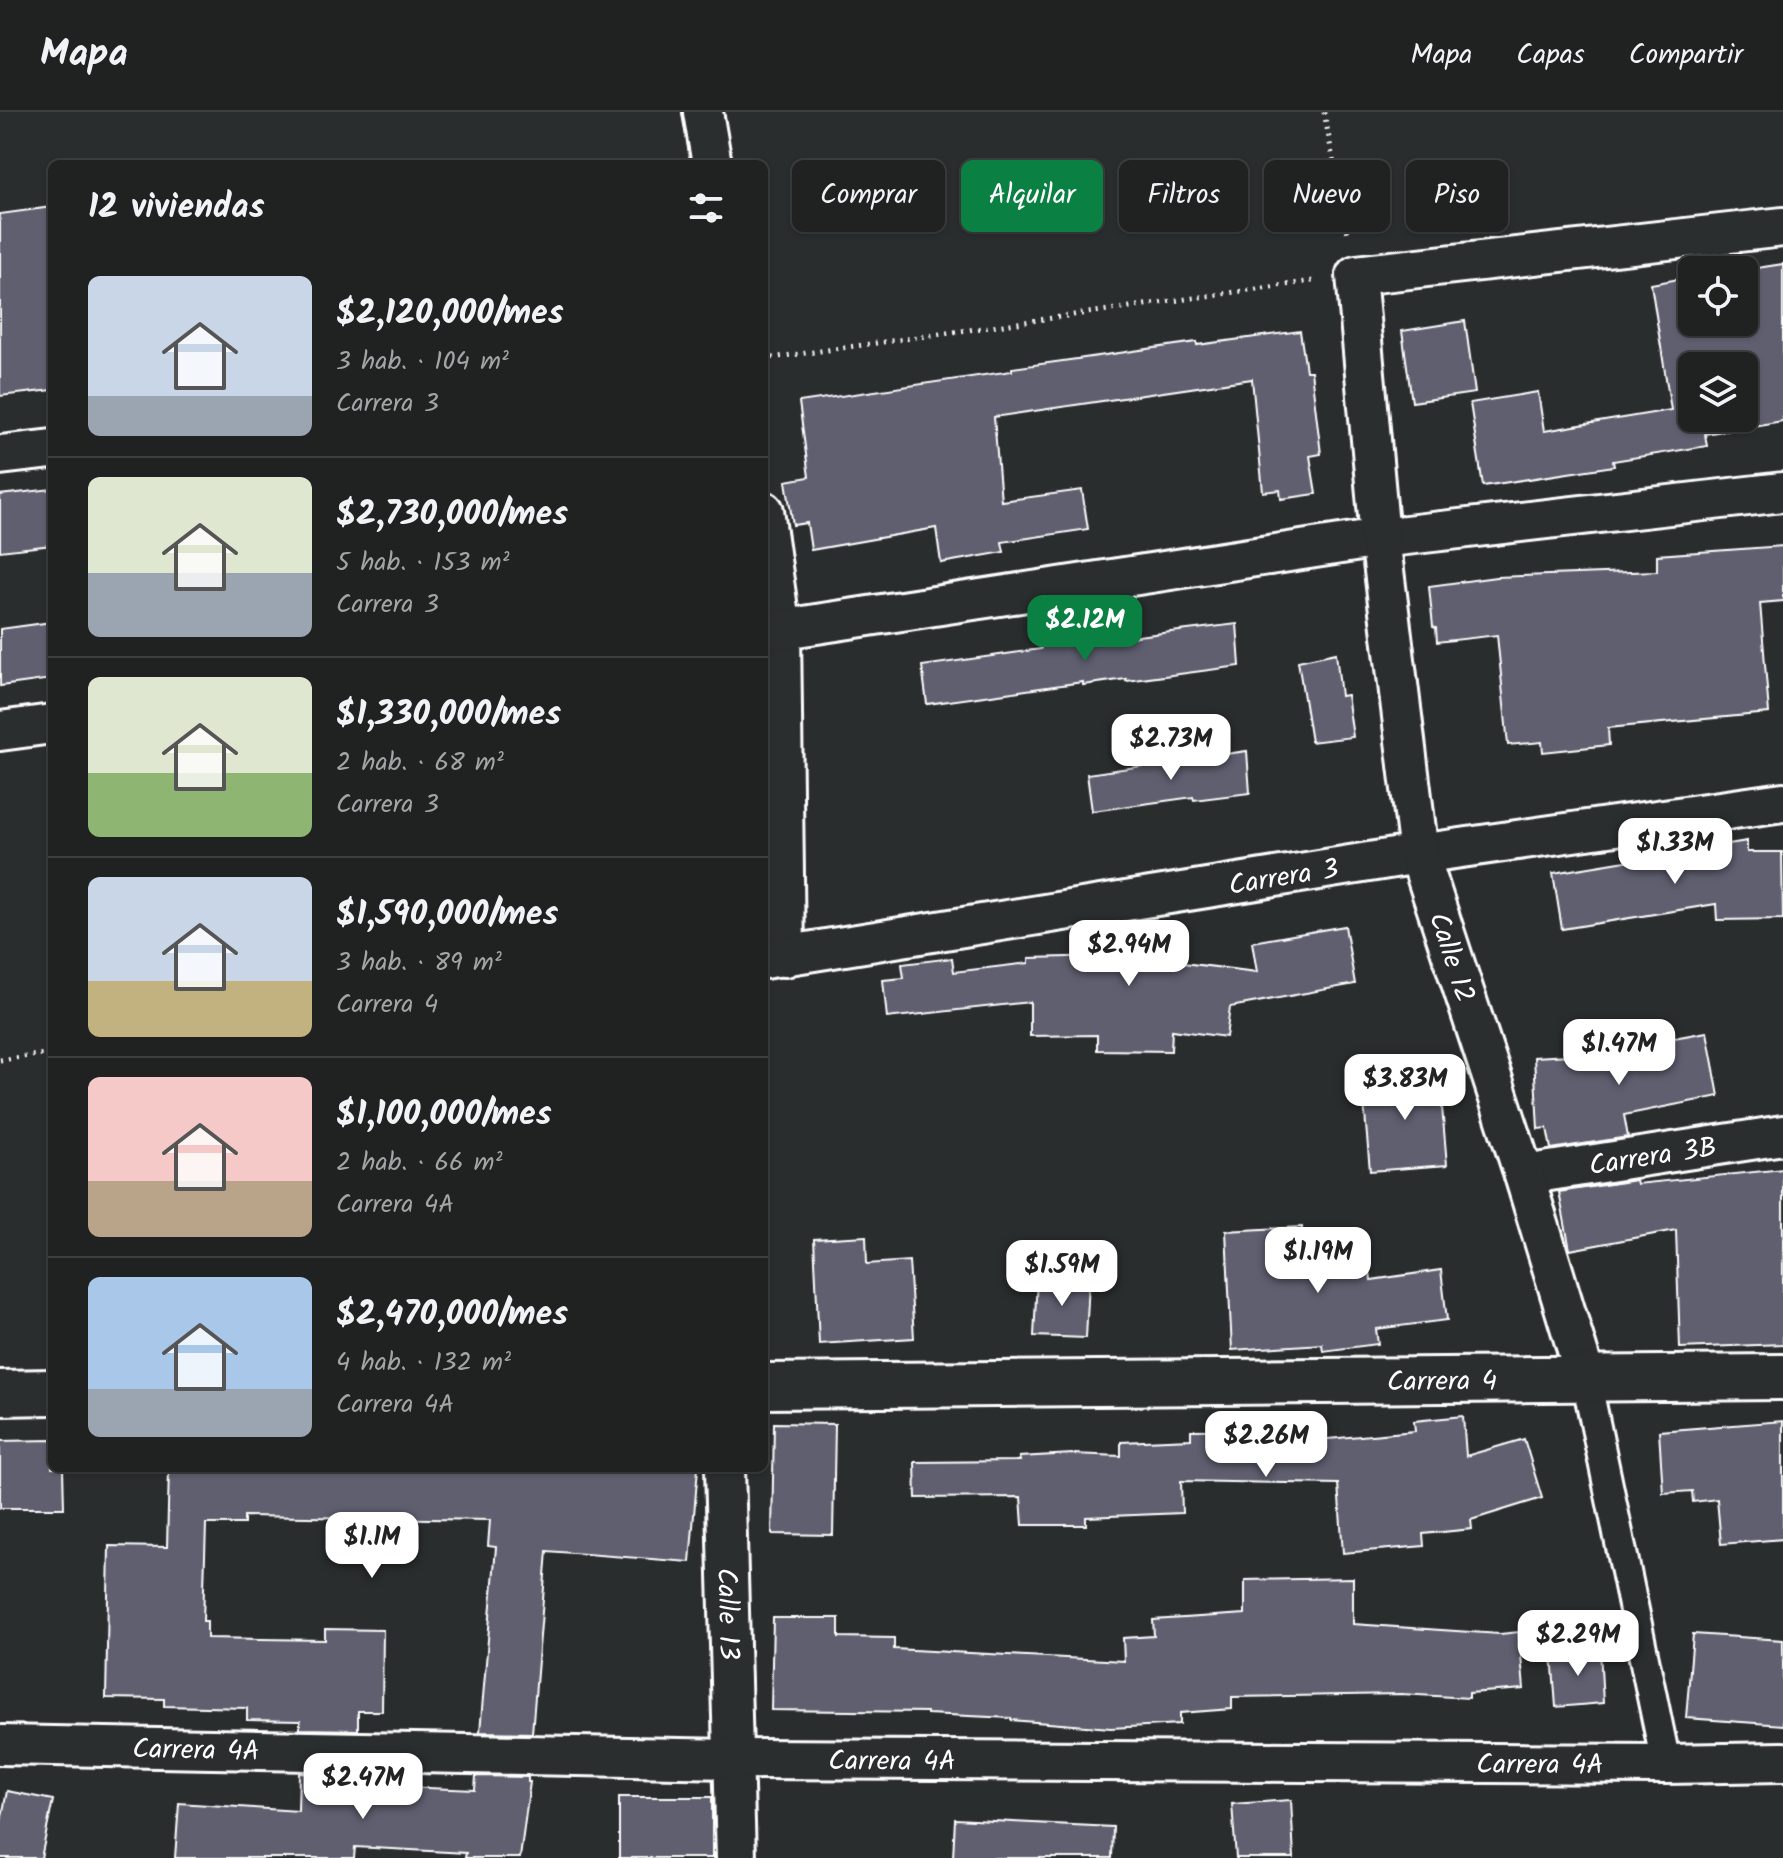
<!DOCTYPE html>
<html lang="es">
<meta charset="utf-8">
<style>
body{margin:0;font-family:Kalam,sans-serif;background:#282a2a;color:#f1f3f6;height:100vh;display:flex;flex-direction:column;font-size:30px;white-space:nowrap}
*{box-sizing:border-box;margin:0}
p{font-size:26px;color:#a2a4a5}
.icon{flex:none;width:44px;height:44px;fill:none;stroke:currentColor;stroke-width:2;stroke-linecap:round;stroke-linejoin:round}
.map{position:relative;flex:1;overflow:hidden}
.panel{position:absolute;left:48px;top:48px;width:720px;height:1312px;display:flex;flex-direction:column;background:#202222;border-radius:12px;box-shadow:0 2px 6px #0004,0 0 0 2px #3d3f40}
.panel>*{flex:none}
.banner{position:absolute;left:792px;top:48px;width:760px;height:72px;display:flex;gap:16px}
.buttons{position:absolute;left:1678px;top:144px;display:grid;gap:16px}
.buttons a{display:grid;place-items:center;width:80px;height:80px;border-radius:12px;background:#202222;box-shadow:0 2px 6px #0004,0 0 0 2px #3d3f40;font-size:40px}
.price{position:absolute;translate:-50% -68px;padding:0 18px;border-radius:16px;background:#fff;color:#222;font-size:26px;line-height:52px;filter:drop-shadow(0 2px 4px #0008)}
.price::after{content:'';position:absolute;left:50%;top:48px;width:24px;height:18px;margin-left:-12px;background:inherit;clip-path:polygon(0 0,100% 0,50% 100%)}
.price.current{background:#0b8043;color:#fff}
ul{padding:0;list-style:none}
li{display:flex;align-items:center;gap:24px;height:200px;padding:0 40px}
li+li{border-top:2px solid #3d3f40}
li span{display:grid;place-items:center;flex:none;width:224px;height:160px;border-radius:12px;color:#555}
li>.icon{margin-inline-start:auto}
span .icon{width:96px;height:96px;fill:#fffc;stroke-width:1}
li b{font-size:34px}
h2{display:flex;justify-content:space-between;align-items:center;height:96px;padding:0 40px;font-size:34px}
.chip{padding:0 28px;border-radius:12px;background:#202222;box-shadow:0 2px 6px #0004,0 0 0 2px #3d3f40;font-size:28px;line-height:72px}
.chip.current{background:#0b8043;color:#fff}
header{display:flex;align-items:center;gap:48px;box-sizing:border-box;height:112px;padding:0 40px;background:#202222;border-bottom:2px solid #3d3f40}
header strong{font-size:38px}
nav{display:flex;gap:44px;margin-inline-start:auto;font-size:28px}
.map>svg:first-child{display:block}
.building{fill:#5e5e70;stroke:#fff;stroke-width:2;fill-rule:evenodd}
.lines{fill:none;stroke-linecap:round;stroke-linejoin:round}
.pedestrian-casing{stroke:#fff;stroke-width:34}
.minor-casing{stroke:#fff;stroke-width:44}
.tertiary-casing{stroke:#fff;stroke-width:50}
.path{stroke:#fff;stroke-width:5;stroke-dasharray:2 6;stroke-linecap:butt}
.pedestrian{stroke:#2a2d2e;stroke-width:28}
.minor{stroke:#2a2d2e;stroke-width:38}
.tertiary{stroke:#2a2d2e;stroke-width:44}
.labels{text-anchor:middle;stroke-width:6;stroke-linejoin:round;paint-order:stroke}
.street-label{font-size:28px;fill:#fff;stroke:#2a2d2e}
</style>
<header>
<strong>Mapa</strong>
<nav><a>Mapa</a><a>Capas</a><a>Compartir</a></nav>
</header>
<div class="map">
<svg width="1783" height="1746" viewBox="0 0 1783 1746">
<rect width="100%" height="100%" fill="#2a2d2e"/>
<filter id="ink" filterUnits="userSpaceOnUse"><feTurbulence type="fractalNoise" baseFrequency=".0125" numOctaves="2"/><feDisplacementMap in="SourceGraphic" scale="16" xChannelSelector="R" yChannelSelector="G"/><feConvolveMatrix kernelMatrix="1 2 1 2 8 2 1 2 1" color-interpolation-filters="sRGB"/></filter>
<g filter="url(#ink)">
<!-- building -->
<g class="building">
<polygon points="52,95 52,278 0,284 0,102"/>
<path d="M1783 152V309L1705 322 1707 334 1613 349 1614 354 1483 374 1470 291 1538 280 1544 319 1671 298 1651 172 1690 165 1692 166V210H1744V158ZM1692 254H1744V306H1692Z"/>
<polygon points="1465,209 1475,281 1412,290 1402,219"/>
<polygon points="1300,219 1306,259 1311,259 1321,342 1310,344 1316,382 1281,387 1280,378 1263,380 1252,267 994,305 1001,389 1082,378 1088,417 1002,430 1004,440 941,451 936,416 811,438 807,411 793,413 786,369 809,365 799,290 1012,259 1012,256 1077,247 1197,230 1197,233"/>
<polygon points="52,377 52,433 0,439 0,383"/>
<polygon points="1783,434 1783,489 1760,491 1769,601 1608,616 1609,633 1543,640 1542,630 1508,633 1497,523 1437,530 1436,516 1433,515 1429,474 1496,465 1657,459 1657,443"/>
<polygon points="52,510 52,567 0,574 0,517"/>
<polygon points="1237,512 1240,554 1126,569 1126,567 1083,573 1083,570 927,592 922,554 1041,537 1040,533 1104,524 1104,528"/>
<polygon points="1336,541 1341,584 1347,583 1353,625 1311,630 1298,549"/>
<polygon points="1247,639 1250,681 1194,688 1193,685 1092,699 1087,662"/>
<polygon points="1747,729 1747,740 1782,740 1783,807 1717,808 1716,792 1562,817 1553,761"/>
<polygon points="1345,814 1355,872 1230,895 1226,925 1172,918 1171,939 1097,938 1097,923 1030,924 1030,890 887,906 883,868 904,866 902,852 952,846 954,860 1029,851 1029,846 1106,844 1106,825 1175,824 1175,850 1257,860 1252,830"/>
<polygon points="1707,920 1719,984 1624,1003 1628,1025 1551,1037 1547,1016 1538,1017 1534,945 1625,940 1624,935"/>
<polygon points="1439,960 1447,1053 1370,1059 1362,967"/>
<polygon points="1783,1057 1783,1232 1680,1236 1676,1118 1570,1138 1559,1080 1636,1068 1637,1072"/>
<polygon points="1302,1115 1303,1150 1368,1143 1371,1168 1441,1158 1447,1208 1376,1217 1378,1232 1323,1239 1322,1232 1232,1238 1226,1119"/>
<polygon points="866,1124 867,1152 909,1149 914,1226 819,1232 814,1127"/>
<polygon points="1037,1167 1089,1169 1086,1226 1034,1224"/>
<polygon points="1463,1304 1466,1344 1524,1327 1542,1386 1471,1408 1472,1417 1423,1422 1424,1434 1343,1441 1338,1372 1181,1369 1182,1401 1086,1405 1086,1413 1023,1413 1021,1385 916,1386 915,1350 1020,1349 1019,1345 1073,1342 1121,1344 1121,1330 1191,1327 1191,1318 1306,1317 1306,1329 1415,1319 1414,1309"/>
<polygon points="1783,1309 1783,1427 1721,1432 1717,1387 1693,1390 1692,1379 1663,1381 1659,1319"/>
<polygon points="774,1311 835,1312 833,1423 772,1422"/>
<polygon points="52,1328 52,1356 63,1356 64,1396 0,1396 0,1329"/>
<polygon points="169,1356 698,1356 690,1450 547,1439 532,1621 480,1620 496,1435 488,1434 490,1408 244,1404 244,1412 206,1412 203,1509 207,1509 207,1526 325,1528 325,1517 383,1518 382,1599 358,1599 358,1618 300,1617 300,1609 247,1608 247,1596 164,1594 164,1587 106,1586 109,1434 167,1435"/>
<polygon points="1353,1466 1353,1512 1500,1522 1519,1520 1524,1577 1469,1581 1469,1586 1401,1582 1232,1585 1232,1597 1180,1601 1180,1612 1111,1616 1011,1608 1011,1606 927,1602 927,1600 771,1598 773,1506 839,1506 839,1525 894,1526 894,1537 1124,1549 1123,1526 1154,1524 1153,1508 1245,1502 1245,1468"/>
<polygon points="1693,1522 1783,1528 1783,1613 1686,1606"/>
<polygon points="1600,1538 1603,1591 1556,1595 1552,1542"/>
<polygon points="299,1661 356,1662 356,1673 475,1678 476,1664 528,1665 528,1670 530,1670 520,1746 465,1746 466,1741 355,1735 354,1746 175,1746 179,1691 298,1699"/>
<polygon points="7,1679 53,1688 41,1746 0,1746 0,1715"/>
<rect x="619" y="1685" width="93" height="61"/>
<polygon points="1291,1688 1294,1746 1236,1746 1232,1692"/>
<polygon points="955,1707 1113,1715 1112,1746 953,1746"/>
</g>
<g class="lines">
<!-- pedestrian casing -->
<g class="pedestrian-casing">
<polyline id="pedestrian" points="1586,1267 1666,1652"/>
</g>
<!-- minor casing -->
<g class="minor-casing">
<g id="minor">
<polyline points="703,0 712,52"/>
<polyline points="0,343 52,337"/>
<polyline points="764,399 781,518 785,845"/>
<polyline points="764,520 1380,426 1783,380"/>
<polyline points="0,619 52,612"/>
<path id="s1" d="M764 847 1419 742 1783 690"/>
<path id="s2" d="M1524 1063 1783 1023"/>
<polyline points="1586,1267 1524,1063 1419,742 1380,426 1356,163 1783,115"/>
<path id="s3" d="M725 1356 736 1746"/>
<path id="s4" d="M0 1633 732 1647 1666 1652 1783 1650"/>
</g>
</g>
<!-- tertiary casing -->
<g class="tertiary-casing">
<g id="tertiary">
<path id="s5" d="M764 1274 1783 1265"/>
<polyline points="0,1281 52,1280"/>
</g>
</g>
<!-- path -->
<g class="path">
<polyline points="1324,0 1347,121"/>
<polyline points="764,247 1313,169"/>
<polyline points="0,948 52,941"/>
</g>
<!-- pedestrian -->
<use href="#pedestrian" class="pedestrian"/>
<!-- minor -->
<use href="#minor" class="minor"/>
<!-- tertiary -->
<use href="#tertiary" class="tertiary"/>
</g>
</g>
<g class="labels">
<!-- street labels -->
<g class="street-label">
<text dy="10" stroke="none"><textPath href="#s1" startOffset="526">Carrera 3</textPath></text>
<text transform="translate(1453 845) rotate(72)" y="10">Calle 12</text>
<text dy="10" stroke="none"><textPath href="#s2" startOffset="130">Carrera 3B</textPath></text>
<text dy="10" stroke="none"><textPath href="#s5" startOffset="678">Carrera 4</textPath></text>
<text dy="10" stroke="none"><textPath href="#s3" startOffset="146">Calle 13</textPath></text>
<text dy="10" stroke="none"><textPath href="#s4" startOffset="196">Carrera 4A</textPath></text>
<text dy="10" stroke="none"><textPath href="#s4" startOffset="892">Carrera 4A</textPath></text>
<text dy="10" stroke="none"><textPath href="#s4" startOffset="1540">Carrera 4A</textPath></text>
</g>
</g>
</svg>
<div class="buttons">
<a><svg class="icon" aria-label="locate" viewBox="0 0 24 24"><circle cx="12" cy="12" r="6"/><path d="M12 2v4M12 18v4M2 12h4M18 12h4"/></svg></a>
<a><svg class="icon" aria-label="layers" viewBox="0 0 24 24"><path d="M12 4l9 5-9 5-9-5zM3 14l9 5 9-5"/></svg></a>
</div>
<b class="price current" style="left:1085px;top:551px">$2.12M</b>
<b class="price" style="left:1171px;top:670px">$2.73M</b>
<b class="price" style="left:1675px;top:774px">$1.33M</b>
<b class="price" style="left:1129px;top:876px">$2.94M</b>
<b class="price" style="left:1619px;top:975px">$1.47M</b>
<b class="price" style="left:1405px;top:1010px">$3.83M</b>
<b class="price" style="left:1318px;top:1183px">$1.19M</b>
<b class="price" style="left:1062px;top:1196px">$1.59M</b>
<b class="price" style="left:1266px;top:1367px">$2.26M</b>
<b class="price" style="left:372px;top:1468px">$1.1M</b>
<b class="price" style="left:1578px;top:1566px">$2.29M</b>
<b class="price" style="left:363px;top:1709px">$2.47M</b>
<div class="banner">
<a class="chip">Comprar</a>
<a class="chip current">Alquilar</a>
<a class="chip">Filtros</a>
<a class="chip">Nuevo</a>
<a class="chip">Piso</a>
</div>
<section class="panel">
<h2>12 viviendas<svg class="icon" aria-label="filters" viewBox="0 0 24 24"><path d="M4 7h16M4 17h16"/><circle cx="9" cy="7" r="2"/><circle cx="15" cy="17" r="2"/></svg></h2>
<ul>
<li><span style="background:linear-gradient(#c9d6e8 75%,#9aa5b1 0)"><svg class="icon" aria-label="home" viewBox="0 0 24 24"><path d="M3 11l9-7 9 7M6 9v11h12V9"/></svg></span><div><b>$2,120,000/mes</b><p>3 hab. · 104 m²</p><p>Carrera 3</p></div></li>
<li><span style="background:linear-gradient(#dfe7d0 60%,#9aa5b1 0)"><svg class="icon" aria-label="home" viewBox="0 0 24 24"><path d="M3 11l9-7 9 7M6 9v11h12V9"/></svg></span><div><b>$2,730,000/mes</b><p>5 hab. · 153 m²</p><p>Carrera 3</p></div></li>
<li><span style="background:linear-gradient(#dfe7d0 60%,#8fb573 0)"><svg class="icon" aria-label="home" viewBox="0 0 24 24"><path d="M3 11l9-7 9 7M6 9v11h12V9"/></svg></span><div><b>$1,330,000/mes</b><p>2 hab. · 68 m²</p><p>Carrera 3</p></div></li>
<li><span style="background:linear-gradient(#c9d6e8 65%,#c2b280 0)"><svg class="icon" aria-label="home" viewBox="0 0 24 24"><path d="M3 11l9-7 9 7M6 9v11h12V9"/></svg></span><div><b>$1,590,000/mes</b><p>3 hab. · 89 m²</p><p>Carrera 4</p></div></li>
<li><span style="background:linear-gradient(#f6c9c9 65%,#b9a48a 0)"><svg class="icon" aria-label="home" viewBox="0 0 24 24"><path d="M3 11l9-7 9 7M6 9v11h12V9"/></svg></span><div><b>$1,100,000/mes</b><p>2 hab. · 66 m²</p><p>Carrera 4A</p></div></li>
<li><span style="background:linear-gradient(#a9c7e8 70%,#9aa5b1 0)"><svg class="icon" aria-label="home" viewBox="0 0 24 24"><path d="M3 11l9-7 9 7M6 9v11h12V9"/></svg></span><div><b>$2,470,000/mes</b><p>4 hab. · 132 m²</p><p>Carrera 4A</p></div></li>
</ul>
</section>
</div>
